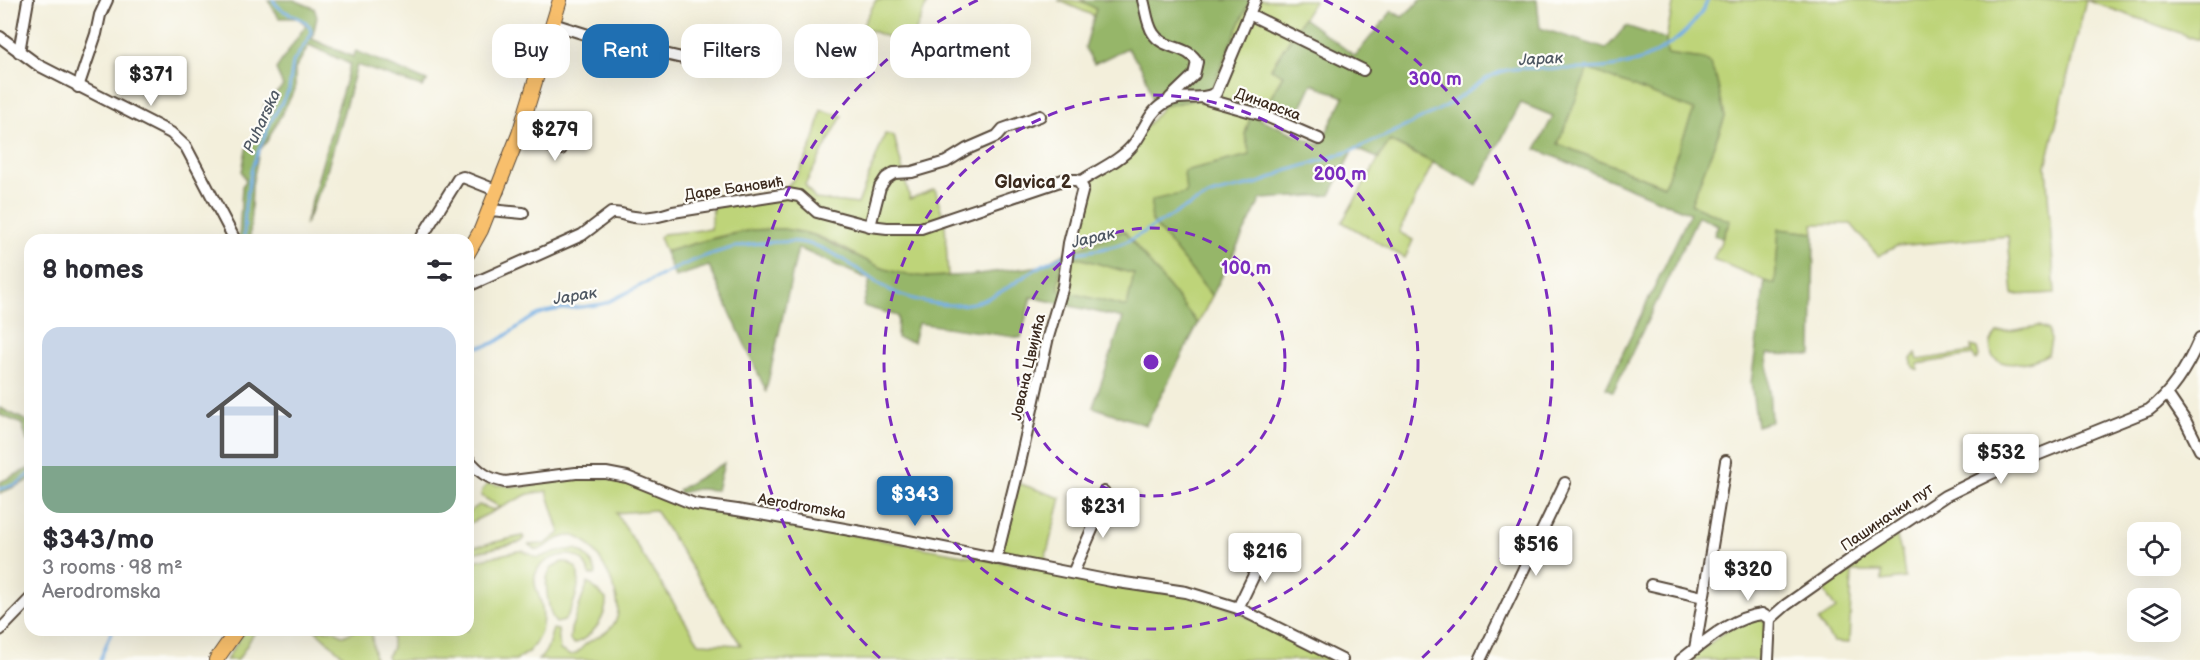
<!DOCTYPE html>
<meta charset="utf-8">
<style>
body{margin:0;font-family:"Balsamiq Sans",sans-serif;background:#f2f2f3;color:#2b2b33;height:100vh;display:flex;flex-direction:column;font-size:22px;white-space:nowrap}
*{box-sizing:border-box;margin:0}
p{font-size:20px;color:#7c7c81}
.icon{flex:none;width:33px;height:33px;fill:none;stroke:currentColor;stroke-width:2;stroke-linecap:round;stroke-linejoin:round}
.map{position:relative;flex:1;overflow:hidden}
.side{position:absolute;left:24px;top:234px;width:450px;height:402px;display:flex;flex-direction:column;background:#fff;border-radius:18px;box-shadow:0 6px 24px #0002}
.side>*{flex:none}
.banner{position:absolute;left:492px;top:24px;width:570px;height:54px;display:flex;gap:12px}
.fabs{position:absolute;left:2127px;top:522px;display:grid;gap:12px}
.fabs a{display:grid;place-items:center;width:54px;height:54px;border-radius:12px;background:#fff;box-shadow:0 6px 24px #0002;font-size:30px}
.price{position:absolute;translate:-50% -51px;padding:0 14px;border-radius:6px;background:#fff;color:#222;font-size:20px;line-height:39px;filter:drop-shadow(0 2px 3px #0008)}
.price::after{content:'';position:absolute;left:50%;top:36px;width:18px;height:14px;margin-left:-9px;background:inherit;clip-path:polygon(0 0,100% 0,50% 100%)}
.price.active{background:#1f6fb2;color:#fff}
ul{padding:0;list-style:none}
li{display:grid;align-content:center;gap:12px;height:318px;padding:0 18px}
li span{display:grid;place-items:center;height:186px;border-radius:18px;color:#555}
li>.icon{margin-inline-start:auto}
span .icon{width:108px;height:108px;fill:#fffc;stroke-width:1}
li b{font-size:26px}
h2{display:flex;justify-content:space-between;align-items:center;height:72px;padding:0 18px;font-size:26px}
.pill{padding:0 21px;border-radius:18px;background:#fff;box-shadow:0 6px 24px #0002;font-size:21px;line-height:54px}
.pill.active{background:#1f6fb2;color:#fff}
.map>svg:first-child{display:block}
.green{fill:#bed479;stroke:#7c7f4c;stroke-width:1.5;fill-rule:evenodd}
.forest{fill:#96b669;stroke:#687044;stroke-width:1.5;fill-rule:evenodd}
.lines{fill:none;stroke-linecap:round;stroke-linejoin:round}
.stream{stroke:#73aee4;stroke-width:3}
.minor-casing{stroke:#57483a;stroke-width:14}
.major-casing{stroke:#57483a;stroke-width:16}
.minor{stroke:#fff;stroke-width:10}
.major{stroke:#f8bf6c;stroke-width:14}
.ring{fill:none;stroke:#7b2cbf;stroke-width:3;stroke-dasharray:10 8}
.labels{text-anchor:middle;stroke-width:4.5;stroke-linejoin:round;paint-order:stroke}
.street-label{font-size:15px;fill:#3b2a1e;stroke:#fdfcf7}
.water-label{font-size:16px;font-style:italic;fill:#4f5863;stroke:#fdfcf7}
.quarter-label{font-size:18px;font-weight:bold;fill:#3b2a1e;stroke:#fdfcf7}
.centre{fill:#7b2cbf;stroke:#fdfcf7;stroke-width:3}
.ring-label{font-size:18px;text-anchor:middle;font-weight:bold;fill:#7b2cbf;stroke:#fdfcf7;stroke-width:4.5;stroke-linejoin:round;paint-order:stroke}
</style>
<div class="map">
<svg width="2200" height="660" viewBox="0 0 2200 660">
<rect width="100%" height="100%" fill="#fdfcf7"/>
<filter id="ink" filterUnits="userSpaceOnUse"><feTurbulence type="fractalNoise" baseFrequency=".0167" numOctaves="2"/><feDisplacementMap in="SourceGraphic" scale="12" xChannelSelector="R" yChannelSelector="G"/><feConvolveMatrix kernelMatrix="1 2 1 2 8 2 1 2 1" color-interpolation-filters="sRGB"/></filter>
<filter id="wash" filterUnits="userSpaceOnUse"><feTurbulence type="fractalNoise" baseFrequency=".008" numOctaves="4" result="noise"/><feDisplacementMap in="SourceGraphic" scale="24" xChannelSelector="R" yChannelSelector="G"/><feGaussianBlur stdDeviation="1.35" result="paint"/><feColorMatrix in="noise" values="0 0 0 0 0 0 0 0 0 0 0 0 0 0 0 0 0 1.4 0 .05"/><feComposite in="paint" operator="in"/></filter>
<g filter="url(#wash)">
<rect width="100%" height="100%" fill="#f3efdb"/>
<!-- green -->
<g class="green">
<polygon points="876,0 928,0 910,46 862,27"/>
<path d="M1058 0C1072 0 1085 0 1096 9L1094 16Z"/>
<polygon points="1250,0 1315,0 1271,68 1283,74 1264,110 1208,97"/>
<polygon points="1674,0 2086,0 2046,166 2055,293 2013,295 2008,236 1897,246 1878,256 1851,224 1813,224 1814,233 1779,229 1775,285 1713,259 1730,222 1691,204 1725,117 1716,78 1709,62 1703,59 1666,54 1666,39"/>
<polygon points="2086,0 2200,0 2199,40"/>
<polygon points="1588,68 1695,110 1665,186 1558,144"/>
<polygon points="1197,99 1251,115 1245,134 1250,155 1184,171 1187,193 1151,220 1212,296 1198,324 1124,231 1072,251 1090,180 1119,160 1164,105"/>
<path d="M821 110 842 116 805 185 815 199 858 204 885 134 894 136 910 199 935 189 945 223 948 276C934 277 920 278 906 275 873 270 846 245 814 235 765 219 712 238 665 252L659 237 663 234 711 229 713 207C728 204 765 200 776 194 802 181 817 136 821 110Z"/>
<polygon points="1389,141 1433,163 1399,232 1413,240 1405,258 1342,222"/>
<polygon points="1072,256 1135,274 1127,307 1058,290 1060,259"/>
<path d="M2039 326 2048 330 2051 340 2048 354C2034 362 2004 370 1992 356L1990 342 1997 333Z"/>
<polygon points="1971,346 1977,348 1979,356 1977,359 1975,360 1973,355 1918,364 1918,370 1913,367 1911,359 1916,353 1918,360 1972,352"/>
<path d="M582 476 624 480 726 512 1189 596 1226 606 1334 660H538C549 652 549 640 553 629L558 630 560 650 569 655C579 655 580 648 587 643 598 636 610 633 616 620 626 600 596 538 573 536 559 535 550 545 539 550L534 549 529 545 545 544 560 533 547 491 528 494 468 524V513L479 505 494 510 500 507 481 496 482 490 488 484 522 487ZM655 510 741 645 699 643 616 513Z"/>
<polygon points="1018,483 1061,498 1044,564 1003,556 1001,547"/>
<polygon points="1896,535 1902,554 1905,578 1882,581 1882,572 1852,572 1849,643 1833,642 1818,621 1836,609 1821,586"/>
<polygon points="523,536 524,539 521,542 468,554 468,548"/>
<path d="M576 549C587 554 593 562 596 573L595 575H590C587 569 586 563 581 559 568 549 538 559 535 576 533 586 539 594 541 603 547 627 537 651 515 660H388L387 656 392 649V630H426L437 634 445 633 450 630H468V562L518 551H523L538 558 558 551Z"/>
<path d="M562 562H567L576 568C583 582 573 609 564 621L556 623C549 616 544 584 548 575 550 568 556 564 562 562Z"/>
<path d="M588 582 606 599C607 618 592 637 574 644L570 640 571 629Z"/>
<polygon points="1761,618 1766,622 1764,660 1687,660 1731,628"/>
<polygon points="245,630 256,630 238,660 226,660"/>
<polygon points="315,630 333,630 344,636 356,630 371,630 375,660 348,660"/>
</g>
<!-- forest -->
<g class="forest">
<polygon points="268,0 294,0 314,8 317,17 312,39 353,57 356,51 427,81 422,87 357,65 324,181 305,225 350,64 309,45 295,69 295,89 267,141 259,151 252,185 250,240 239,240 242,186 246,181 242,172 246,149 256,139 262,125 264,105 283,86 276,69 306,25 298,18 279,18"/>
<path d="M1081 0H1250L1208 97 1154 108C1148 79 1146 71 1127 48L1094 64 1085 48 1096 9Z"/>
<path d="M1421 0H1537L1540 28 1606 49 1626 26 1666 39 1667 54 1703 59 1709 62 1716 78 1725 117 1691 204 1730 221 1722 238 1714 235 1718 225 1698 216 1613 392 1606 388 1690 213 1536 149 1553 116 1521 103 1477 185 1390 141 1378 158 1354 148 1330 195 1261 199 1212 296 1151 220 1152 200 1186 193 1184 171 1250 155 1245 134 1251 115 1320 145 1344 97 1312 84 1293 124 1264 110 1283 75 1271 69 1303 18 1355 56 1392 11 1402 17ZM1588 69 1694 110 1664 186 1558 144Z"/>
<path d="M784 229 813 235 882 268 906 275 930 277 970 275 1041 266 1058 256 1124 231 1198 324 1146 425 1093 407 1123 318 1031 297 1021 338 918 323 913 342 897 338 898 316 863 306 870 280 798 248 766 391 709 266 675 277 665 252 707 240 752 230ZM1072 256 1134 274 1127 307 1059 290 1060 260Z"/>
<polygon points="1779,229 1814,233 1812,355 1767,354 1771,421 1757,426 1751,383 1765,281 1775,284"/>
<polygon points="0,408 29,422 30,441 27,441 22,424 0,415"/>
<polygon points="724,463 717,490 697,489 680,493 678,490"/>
<polygon points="30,468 30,480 0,493 0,482"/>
</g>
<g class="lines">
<!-- stream -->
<g class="stream">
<path d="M244 240 245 206 252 167 271 121 289 90 293 62 311 35C312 14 283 19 273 0"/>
<path d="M468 346C497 352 513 326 537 315 558 306 584 309 606 303 660 277 713 243 776 242 784 242 792 241 800 242 832 247 853 267 879 284 904 300 945 309 973 303 1007 295 1027 269 1058 258 1079 250 1102 252 1123 243 1155 229 1181 206 1214 194 1231 188 1250 187 1267 180 1275 177 1281 172 1289 170 1312 163 1336 157 1358 148 1388 135 1418 121 1446 106 1466 95 1481 78 1503 71 1520 66 1540 69 1557 69 1577 69 1598 70 1618 66 1655 60 1692 34 1708 0"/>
<polyline points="0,489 17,484 30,474"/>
<polyline points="100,660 112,630"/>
</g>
</g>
</g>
<g filter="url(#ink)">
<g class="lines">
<!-- minor casing -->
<g class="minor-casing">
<g id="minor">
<path d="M1143 0C1146 10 1147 24 1153 33 1163 50 1188 45 1197 62L1194 75 1170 98"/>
<polyline points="1249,14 1363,70"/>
<polyline points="553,24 604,40 721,67"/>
<polyline points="0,37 38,65 171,133 186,147 235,240"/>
<polyline points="19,52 28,0"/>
<polyline points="78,87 96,34 100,15 107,0"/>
<polyline points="1206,99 1266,116 1319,139"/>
<polyline points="516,142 539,143 561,149 567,134"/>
<path d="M1080 182C1097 170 1119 162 1133 145 1144 132 1148 113 1163 104 1184 91 1197 103 1216 93L1255 0"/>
<polyline points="490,210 523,213"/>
<polyline points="870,226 887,228 921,228 1063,180 1077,180 1083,188 1069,243 1063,286 1048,337 1020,463 996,559"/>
<polyline points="420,240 458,179 463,177 498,191"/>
<path d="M468 286 582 235 611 213C619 212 626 216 634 217 647 219 661 216 673 212L788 194 799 196 817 212 870 226 880 187 886 178 894 173 912 172 946 162 967 149 997 136 1003 129 1040 116"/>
<polyline points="2167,394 2186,422 2200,450"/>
<path d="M468 459C479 472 488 479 505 482L576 473H606L627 477 694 504 737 510 873 534 1111 581 1186 592 1238 608 1342 660"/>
<polyline points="1073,573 1098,516 1099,502 1104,492"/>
<polyline points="1651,585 1703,597"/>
<polyline points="1238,608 1267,548 1273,548 1290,556"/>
<path d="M1770 619 1786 605 1864 550 1945 496 1992 473 2149 410C2173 392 2188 366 2200 338"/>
<polyline points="0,630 30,599"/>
<polyline points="1695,649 1726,461"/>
<polyline points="1480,660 1565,483"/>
<path d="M1681 660C1704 642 1732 617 1762 614L1770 619 1768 660"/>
</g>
</g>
<!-- major casing -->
<g class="major-casing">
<g id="major">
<polyline points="468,253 481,230 519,134 560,0"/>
<polyline points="216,660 237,630"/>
</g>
</g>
<!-- minor -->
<use href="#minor" class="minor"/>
<!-- major -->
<use href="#major" class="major"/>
</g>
</g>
<!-- distance rings -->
<g class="ring">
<circle cx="1151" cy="362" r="134"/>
<circle cx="1151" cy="362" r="267"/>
<path d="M880 658A401 401 0 0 1 978 0M1324 0A401 401 0 0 1 1422 658"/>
</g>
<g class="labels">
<!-- street labels -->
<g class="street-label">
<text transform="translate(1268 104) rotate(20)" y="5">Динарска</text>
<text transform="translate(734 188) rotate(-8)" y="5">Даре Бановић</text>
<text transform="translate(1028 367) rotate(-77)" y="5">Јована Цвијића</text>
<text transform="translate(802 506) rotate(10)" y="5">Aerodromska</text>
<text transform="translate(1887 517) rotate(-34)" y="5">Пашиначки пут</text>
</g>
<!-- water labels -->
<g class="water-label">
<text transform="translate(1541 58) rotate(-3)" y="6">Јарак</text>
<text transform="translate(261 121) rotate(-65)" y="6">Puharska</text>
<text transform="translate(1093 237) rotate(-13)" y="6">Јарак</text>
<text transform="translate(575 295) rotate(-9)" y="6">Јарак</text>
</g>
<!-- quarter labels -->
<g class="quarter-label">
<text x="1033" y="188">Glavica 2</text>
</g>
</g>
<circle cx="1151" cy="362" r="9" class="centre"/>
<g class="ring-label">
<text x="1435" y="85">300 m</text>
<text x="1340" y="180">200 m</text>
<text x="1246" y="274">100 m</text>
</g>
</svg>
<div class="fabs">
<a><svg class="icon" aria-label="locate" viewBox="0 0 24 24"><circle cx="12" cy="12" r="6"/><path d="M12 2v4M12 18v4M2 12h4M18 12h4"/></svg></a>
<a><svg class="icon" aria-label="layers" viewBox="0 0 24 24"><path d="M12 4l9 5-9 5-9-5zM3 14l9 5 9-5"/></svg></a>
</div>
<b class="price" style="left:151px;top:107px">$371</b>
<b class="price" style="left:555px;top:162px">$279</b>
<b class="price" style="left:2001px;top:485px">$532</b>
<b class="price active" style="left:915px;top:527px">$343</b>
<b class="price" style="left:1103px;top:539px">$231</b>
<b class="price" style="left:1536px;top:577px">$516</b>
<b class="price" style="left:1265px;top:584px">$216</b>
<b class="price" style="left:1748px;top:602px">$320</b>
<div class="banner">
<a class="pill">Buy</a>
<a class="pill active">Rent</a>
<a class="pill">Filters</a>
<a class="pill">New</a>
<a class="pill">Apartment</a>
</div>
<section class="side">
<h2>8 homes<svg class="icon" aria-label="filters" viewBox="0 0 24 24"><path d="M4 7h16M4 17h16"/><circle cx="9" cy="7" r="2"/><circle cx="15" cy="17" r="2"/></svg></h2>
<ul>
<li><span style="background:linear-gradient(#c9d6e8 75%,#7fa58c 0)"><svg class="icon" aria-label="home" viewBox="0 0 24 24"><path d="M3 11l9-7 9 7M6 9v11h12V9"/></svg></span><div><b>$343/mo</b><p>3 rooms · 98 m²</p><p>Aerodromska</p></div></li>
</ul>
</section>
</div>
